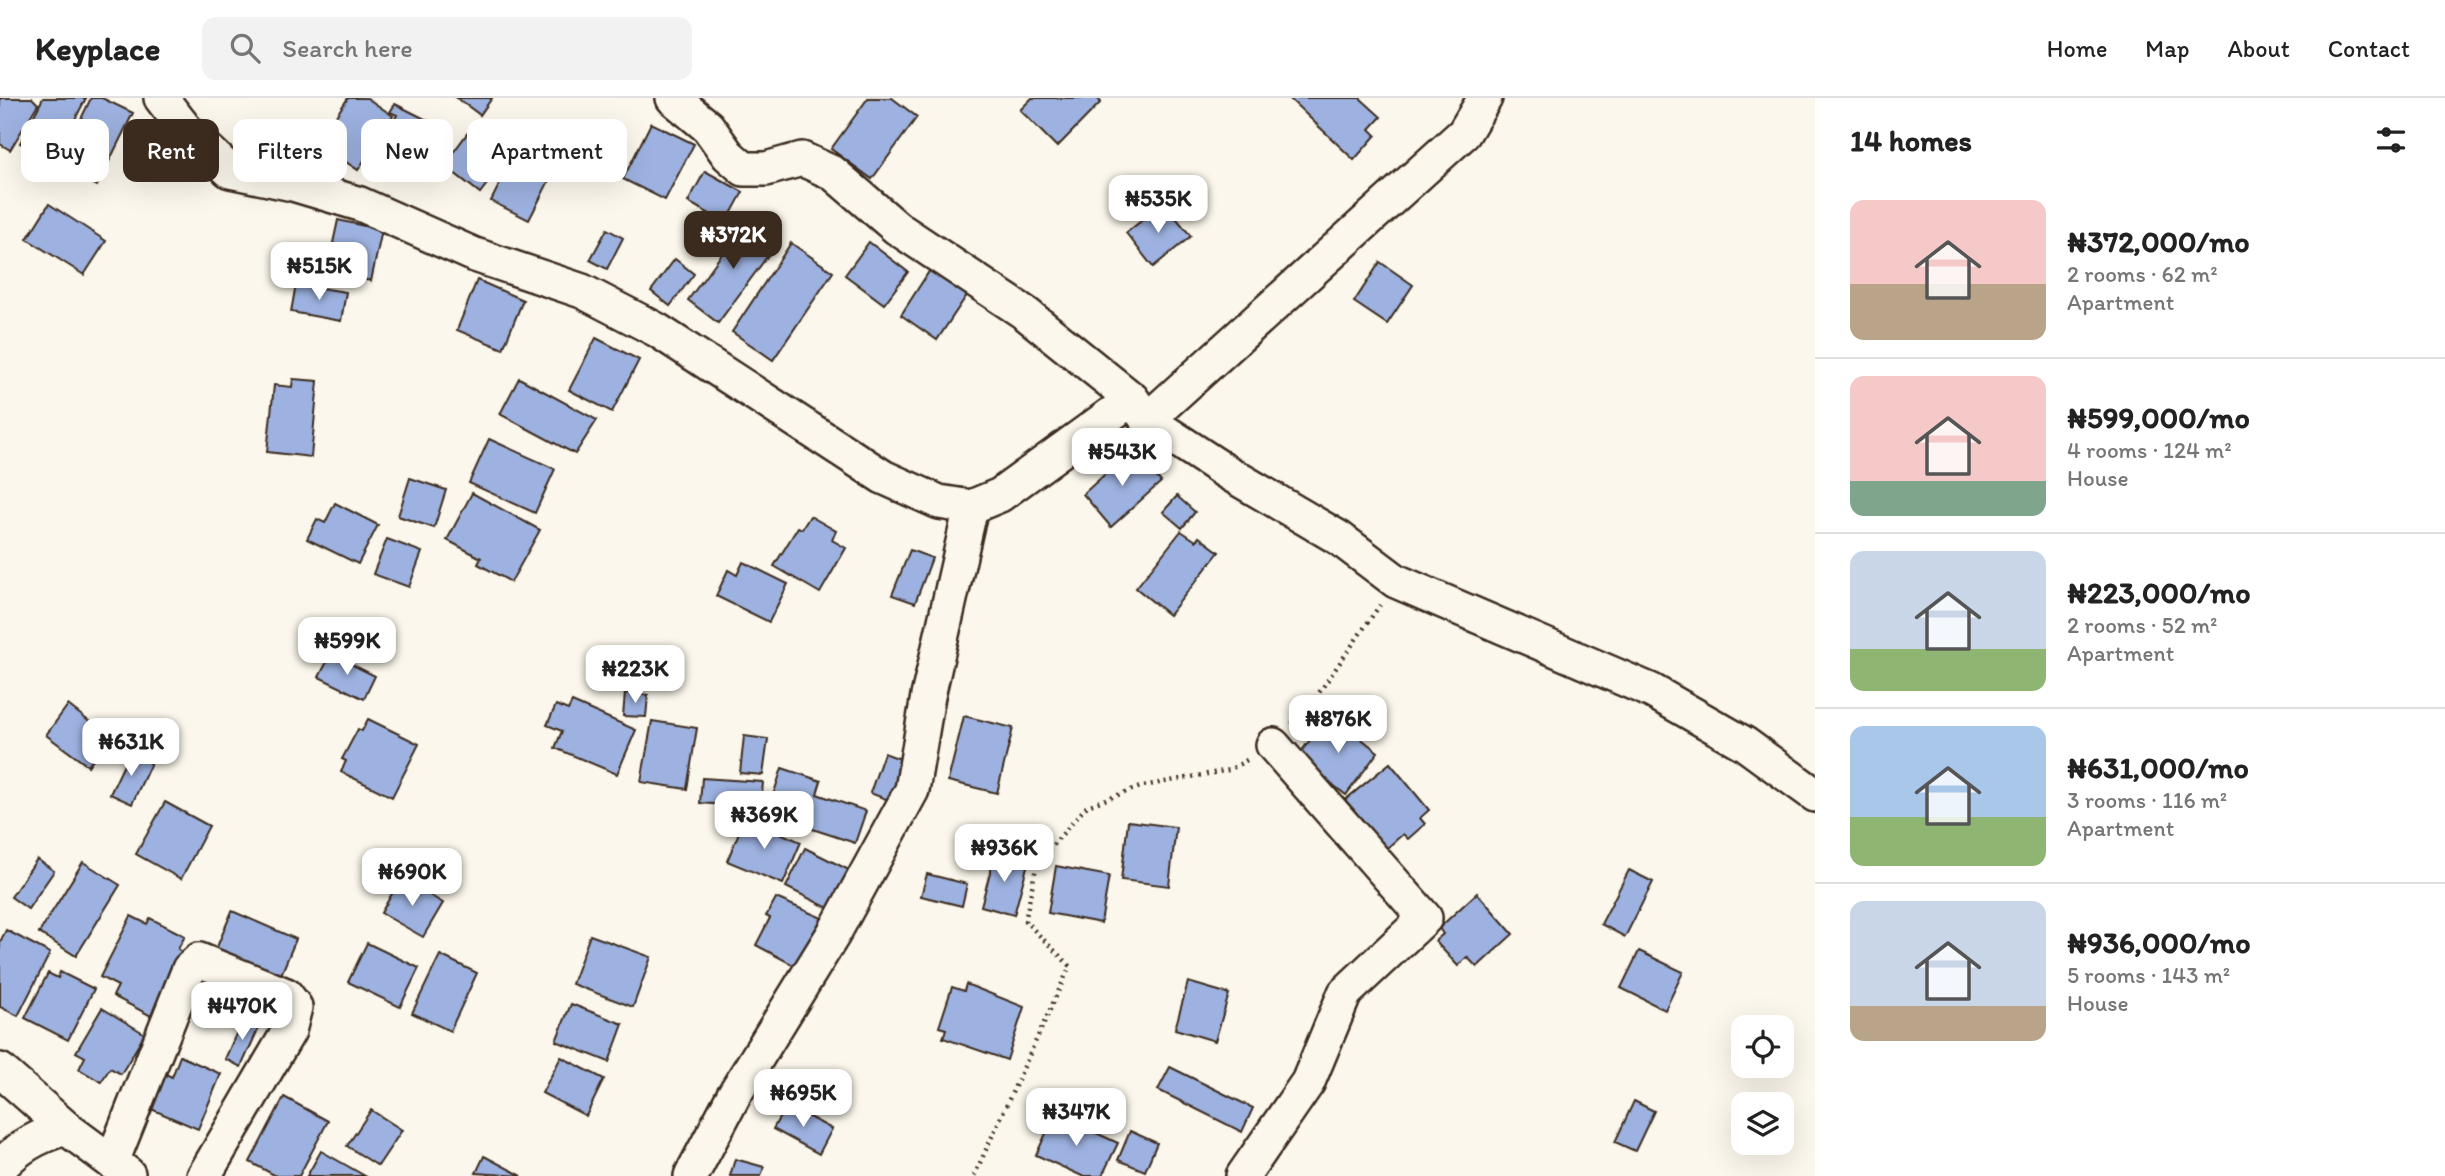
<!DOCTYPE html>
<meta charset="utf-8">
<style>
body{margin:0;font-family:Itim,sans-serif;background:#f2f2f2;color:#222;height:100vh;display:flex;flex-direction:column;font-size:26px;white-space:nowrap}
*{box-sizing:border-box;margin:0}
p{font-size:23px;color:#767676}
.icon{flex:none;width:38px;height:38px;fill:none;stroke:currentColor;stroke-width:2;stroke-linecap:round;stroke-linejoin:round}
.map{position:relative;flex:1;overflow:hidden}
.side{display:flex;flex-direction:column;background:#fff;width:630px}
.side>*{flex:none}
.top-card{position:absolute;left:21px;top:21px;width:665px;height:63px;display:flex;gap:14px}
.fabs{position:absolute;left:1731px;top:917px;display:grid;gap:14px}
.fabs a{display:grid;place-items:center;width:63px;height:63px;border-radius:14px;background:#fff;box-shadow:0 7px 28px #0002;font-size:35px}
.price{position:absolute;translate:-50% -60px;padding:0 16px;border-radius:14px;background:#fff;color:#222;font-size:23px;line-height:46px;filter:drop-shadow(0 2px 4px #0008)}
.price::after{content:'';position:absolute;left:50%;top:42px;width:21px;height:16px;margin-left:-10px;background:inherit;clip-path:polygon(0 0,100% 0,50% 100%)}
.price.current{background:#3b2a1e;color:#fff}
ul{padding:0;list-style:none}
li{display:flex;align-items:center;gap:21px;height:175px;padding:0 35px}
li+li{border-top:2px solid #e0e0e0}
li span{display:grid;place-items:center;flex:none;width:196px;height:140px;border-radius:14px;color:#555}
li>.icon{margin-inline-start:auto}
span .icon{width:84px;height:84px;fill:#fffc;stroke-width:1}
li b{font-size:30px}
h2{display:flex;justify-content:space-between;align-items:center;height:84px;padding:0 35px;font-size:30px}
.pill{padding:0 24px;border-radius:14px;background:#fff;box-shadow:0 7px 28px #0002;font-size:24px;line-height:63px}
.pill.current{background:#3b2a1e;color:#fff}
header{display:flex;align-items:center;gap:42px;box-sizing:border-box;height:98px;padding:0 35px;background:#fff;border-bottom:2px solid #e0e0e0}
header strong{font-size:33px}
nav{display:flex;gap:38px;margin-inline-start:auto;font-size:24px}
.search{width:490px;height:63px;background:#f2f2f2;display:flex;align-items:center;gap:18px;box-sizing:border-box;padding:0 24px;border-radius:14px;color:#767676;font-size:26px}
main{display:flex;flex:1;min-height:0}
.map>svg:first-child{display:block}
.building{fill:#9db2e0;stroke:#3b2a1e;stroke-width:2}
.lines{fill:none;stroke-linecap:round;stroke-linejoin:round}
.street-casing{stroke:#3b2a1e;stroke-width:38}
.path{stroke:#3b2a1e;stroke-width:4.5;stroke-dasharray:2 5;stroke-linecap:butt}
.street{stroke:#fbf7ec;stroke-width:33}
</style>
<header>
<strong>Keyplace</strong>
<div class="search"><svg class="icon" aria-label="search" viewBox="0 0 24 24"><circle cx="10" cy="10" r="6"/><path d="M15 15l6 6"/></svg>Search here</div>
<nav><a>Home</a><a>Map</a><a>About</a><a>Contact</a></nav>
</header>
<main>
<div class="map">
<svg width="1815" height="1078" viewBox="0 0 1815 1078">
<rect width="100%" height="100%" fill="#fbf7ec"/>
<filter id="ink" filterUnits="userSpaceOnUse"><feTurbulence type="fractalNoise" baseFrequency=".0143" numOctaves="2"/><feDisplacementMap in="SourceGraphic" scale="14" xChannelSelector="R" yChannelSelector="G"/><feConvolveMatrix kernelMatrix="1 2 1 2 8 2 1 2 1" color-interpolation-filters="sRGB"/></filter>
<g filter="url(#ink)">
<!-- building -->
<g class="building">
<polygon points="0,0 32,0 38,6 10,52 0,46"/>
<polygon points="43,0 86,0 54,62 20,45"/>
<polygon points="91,0 102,0 133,15 97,88 58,69"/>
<polygon points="348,0 367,0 393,18 358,72 318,45"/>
<polygon points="457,0 492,0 480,17"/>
<polygon points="868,0 892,0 917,19 872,81 831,51"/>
<polygon points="1032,0 1097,0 1101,4 1057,49 1020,12"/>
<polygon points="1289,0 1360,0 1381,19 1370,31 1376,37 1354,62"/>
<polygon points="395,6 441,29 430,50 390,30 397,17 390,14"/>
<polygon points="651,25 694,46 665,102 623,81"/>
<polygon points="472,29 509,57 480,95 444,67"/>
<polygon points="516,53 554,73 529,122 491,103"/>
<polygon points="705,73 743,94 726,125 688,104"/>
<polygon points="1164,105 1191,138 1153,169 1126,135"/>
<polygon points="49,106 106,143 84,177 27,141"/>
<polygon points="338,122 382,132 371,183 327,173"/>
<polygon points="747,122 778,144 718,225 688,202"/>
<polygon points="607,131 623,140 607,171 590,162"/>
<polygon points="869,144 908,174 884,206 845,177"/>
<polygon points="791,145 833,174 773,262 732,234"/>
<polygon points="675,161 694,176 670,208 651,193"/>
<polygon points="1380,164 1413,187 1387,226 1354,204"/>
<polygon points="930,172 967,197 937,242 901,217"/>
<polygon points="477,182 523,202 503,251 457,232"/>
<polygon points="296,186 346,194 341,223 291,214"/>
<polygon points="596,240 639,262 612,314 569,292"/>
<polygon points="519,280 597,322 575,356 500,316"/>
<polygon points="293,281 318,283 311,359 267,354 274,287 292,289"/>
<polygon points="489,341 555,371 535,415 469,385"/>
<polygon points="1133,351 1161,384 1111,429 1083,396"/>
<polygon points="410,380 446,392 434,430 398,418"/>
<polygon points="472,395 540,432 511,484 478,466 481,460 447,442"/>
<polygon points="1177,398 1195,414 1182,430 1163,414"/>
<polygon points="335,405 378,427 358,466 307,441 317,421 325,425"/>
<polygon points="810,418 836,433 832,442 846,450 820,495 774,468 798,429 802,431"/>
<polygon points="1181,433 1196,443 1199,439 1219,454 1169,517 1136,490"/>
<polygon points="387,441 422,454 409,489 373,476"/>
<polygon points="910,452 932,460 915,505 892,497"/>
<polygon points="743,464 788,486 769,524 716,498 728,472 737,477"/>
<polygon points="331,556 375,578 364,601 319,579"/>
<polygon points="625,595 648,597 646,619 623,618"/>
<polygon points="572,604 636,632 617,676 555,650 562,633 547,627 556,607 568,612"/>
<polygon points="68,607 109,639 88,668 46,637"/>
<polygon points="1330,616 1378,654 1346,697 1297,659"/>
<polygon points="964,618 1013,630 997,695 948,683"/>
<polygon points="368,621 419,646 392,699 341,674 346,663 342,661 358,631 362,633"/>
<polygon points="652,623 697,630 687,691 641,684"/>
<polygon points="744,638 768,641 763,677 740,675"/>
<polygon points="130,654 151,665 132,706 110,696"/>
<polygon points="884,655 906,663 891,703 870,695"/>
<polygon points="1390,665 1429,712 1420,720 1425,726 1408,741 1403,736 1386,751 1345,702"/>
<polygon points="782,670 821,683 817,696 866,713 855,745 767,716"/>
<polygon points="702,680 763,684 761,710 700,705"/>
<polygon points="165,704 209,728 181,781 136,756"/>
<polygon points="745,720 801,744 783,786 727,763"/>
<polygon points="1128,723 1176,729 1169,788 1121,782"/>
<polygon points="805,750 851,773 832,812 786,789"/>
<polygon points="995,756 1028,765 1014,817 981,808"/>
<polygon points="37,761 54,773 28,811 11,799"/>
<polygon points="83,764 120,787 76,858 39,835"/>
<polygon points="1056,768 1109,778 1101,825 1048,815"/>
<polygon points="1629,772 1653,784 1625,839 1601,826"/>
<polygon points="927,776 967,786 962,808 921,798"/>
<polygon points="401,780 443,805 423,839 381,815"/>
<polygon points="1477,795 1513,836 1477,869 1467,859 1458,868 1435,843 1443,836 1439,830"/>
<polygon points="776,800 822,820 795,868 756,847 770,820 766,818"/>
<polygon points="232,813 296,841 278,884 214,856"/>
<polygon points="131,818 147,826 150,820 185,838 178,851 184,855 151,918 113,898 118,888 100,879"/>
<polygon points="6,832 50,855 18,918 0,909 0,844"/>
<polygon points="590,837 651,859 633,909 572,886"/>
<polygon points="367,845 419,870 400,909 348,884"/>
<polygon points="1639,853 1683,874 1665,912 1621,890"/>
<polygon points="440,857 477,875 450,933 412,915"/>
<polygon points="60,874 94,891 68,942 25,920 48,875 58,880"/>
<polygon points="1188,884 1229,896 1215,943 1175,931"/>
<polygon points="966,886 1024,909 1007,962 943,940 946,931 939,929 952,889 964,893"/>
<polygon points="571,906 623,926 609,964 556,943"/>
<polygon points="102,910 145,936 121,976 110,970 101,984 79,971 85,959 76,954"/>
<polygon points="243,920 260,927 241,969 225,961"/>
<polygon points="180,958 221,976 198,1031 151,1011 166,976 172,979"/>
<polygon points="561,959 604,981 586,1018 542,995"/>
<polygon points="1170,969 1253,1010 1242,1034 1158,992"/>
<polygon points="284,999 328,1023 299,1078 276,1078 250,1064"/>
<polygon points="1634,1003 1654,1013 1635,1053 1615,1044"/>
<polygon points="786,1007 832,1031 819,1056 773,1031"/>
<polygon points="371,1012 402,1032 378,1068 347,1048"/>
<polygon points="1055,1016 1118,1045 1102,1078 1082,1078 1036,1057"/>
<polygon points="1130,1033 1157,1045 1145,1073 1118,1062"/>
<polygon points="321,1053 365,1078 307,1078"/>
<polygon points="484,1058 522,1078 476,1075"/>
<polygon points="735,1061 764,1069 761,1078 730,1078"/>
</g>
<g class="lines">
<!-- street casing -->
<g class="street-casing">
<g id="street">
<polyline points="161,0 186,32 230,73 293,86 360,106 475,157 582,193 657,232 883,379 939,404 971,409 1000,397 1132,301"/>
<polyline points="673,0 708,29 728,57 744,71 766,71 802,61 833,75 897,130 1025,215 1132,301 1147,322 1225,373 1339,440 1396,483 1652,593 1745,646 1815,697"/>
<polyline points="1147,322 1464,35 1485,0"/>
<polyline points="0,972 66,1030"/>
<polyline points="112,1064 189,871 199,862 286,897 295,909 289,933 204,1078"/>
<path d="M0 1070C17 1049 40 1037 66 1030L128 1076"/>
<polyline points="691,1078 734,997 834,835 912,692 928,598 971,409"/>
<polyline points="1243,1078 1308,984 1345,895 1425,820 1273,647"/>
</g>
</g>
<!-- path -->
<g class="path">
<polyline points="1292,626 1316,599 1380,507"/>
<polyline points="974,1078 1070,868 1025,823 1037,765 1087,708 1143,688 1229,672 1247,662"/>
</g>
<!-- street -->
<use href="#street" class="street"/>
</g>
</g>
</svg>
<div class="fabs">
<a><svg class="icon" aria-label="locate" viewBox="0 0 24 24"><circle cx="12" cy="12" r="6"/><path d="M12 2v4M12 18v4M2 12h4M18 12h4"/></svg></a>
<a><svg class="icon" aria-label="layers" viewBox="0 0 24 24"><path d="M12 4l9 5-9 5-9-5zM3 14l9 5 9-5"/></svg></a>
</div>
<b class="price" style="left:1158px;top:137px">₦535K</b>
<b class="price current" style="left:733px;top:173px">₦372K</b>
<b class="price" style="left:319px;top:204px">₦515K</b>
<b class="price" style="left:1122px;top:390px">₦543K</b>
<b class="price" style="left:347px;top:579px">₦599K</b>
<b class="price" style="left:635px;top:607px">₦223K</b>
<b class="price" style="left:1338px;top:657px">₦876K</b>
<b class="price" style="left:131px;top:680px">₦631K</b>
<b class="price" style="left:764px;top:753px">₦369K</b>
<b class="price" style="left:1004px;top:786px">₦936K</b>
<b class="price" style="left:412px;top:810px">₦690K</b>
<b class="price" style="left:242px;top:944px">₦470K</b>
<b class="price" style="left:803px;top:1031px">₦695K</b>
<b class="price" style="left:1076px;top:1050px">₦347K</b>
<div class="top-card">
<a class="pill">Buy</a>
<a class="pill current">Rent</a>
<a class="pill">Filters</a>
<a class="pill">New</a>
<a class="pill">Apartment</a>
</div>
</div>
<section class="side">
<h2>14 homes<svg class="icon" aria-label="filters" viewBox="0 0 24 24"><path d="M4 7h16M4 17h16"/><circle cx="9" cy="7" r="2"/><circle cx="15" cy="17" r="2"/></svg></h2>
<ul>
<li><span style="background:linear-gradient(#f6c9c9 60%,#b9a48a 0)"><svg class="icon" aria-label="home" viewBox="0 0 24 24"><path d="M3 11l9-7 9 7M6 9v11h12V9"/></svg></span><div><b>₦372,000/mo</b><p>2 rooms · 62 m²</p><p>Apartment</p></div></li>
<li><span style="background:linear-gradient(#f6c9c9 75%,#7fa58c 0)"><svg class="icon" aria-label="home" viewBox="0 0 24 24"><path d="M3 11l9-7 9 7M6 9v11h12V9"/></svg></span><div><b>₦599,000/mo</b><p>4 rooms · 124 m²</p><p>House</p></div></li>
<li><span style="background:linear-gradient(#c9d6e8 70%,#8fb573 0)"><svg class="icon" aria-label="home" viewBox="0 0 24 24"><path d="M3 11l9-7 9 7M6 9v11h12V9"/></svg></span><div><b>₦223,000/mo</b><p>2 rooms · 52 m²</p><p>Apartment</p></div></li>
<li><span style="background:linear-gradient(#a9c7e8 65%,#8fb573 0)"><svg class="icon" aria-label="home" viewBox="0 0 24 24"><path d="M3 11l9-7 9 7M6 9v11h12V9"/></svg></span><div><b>₦631,000/mo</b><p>3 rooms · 116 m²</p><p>Apartment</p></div></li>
<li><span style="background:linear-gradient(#c9d6e8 75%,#b9a48a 0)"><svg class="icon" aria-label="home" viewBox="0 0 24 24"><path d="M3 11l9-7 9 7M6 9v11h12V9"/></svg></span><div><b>₦936,000/mo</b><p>5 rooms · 143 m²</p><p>House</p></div></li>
</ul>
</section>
</main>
